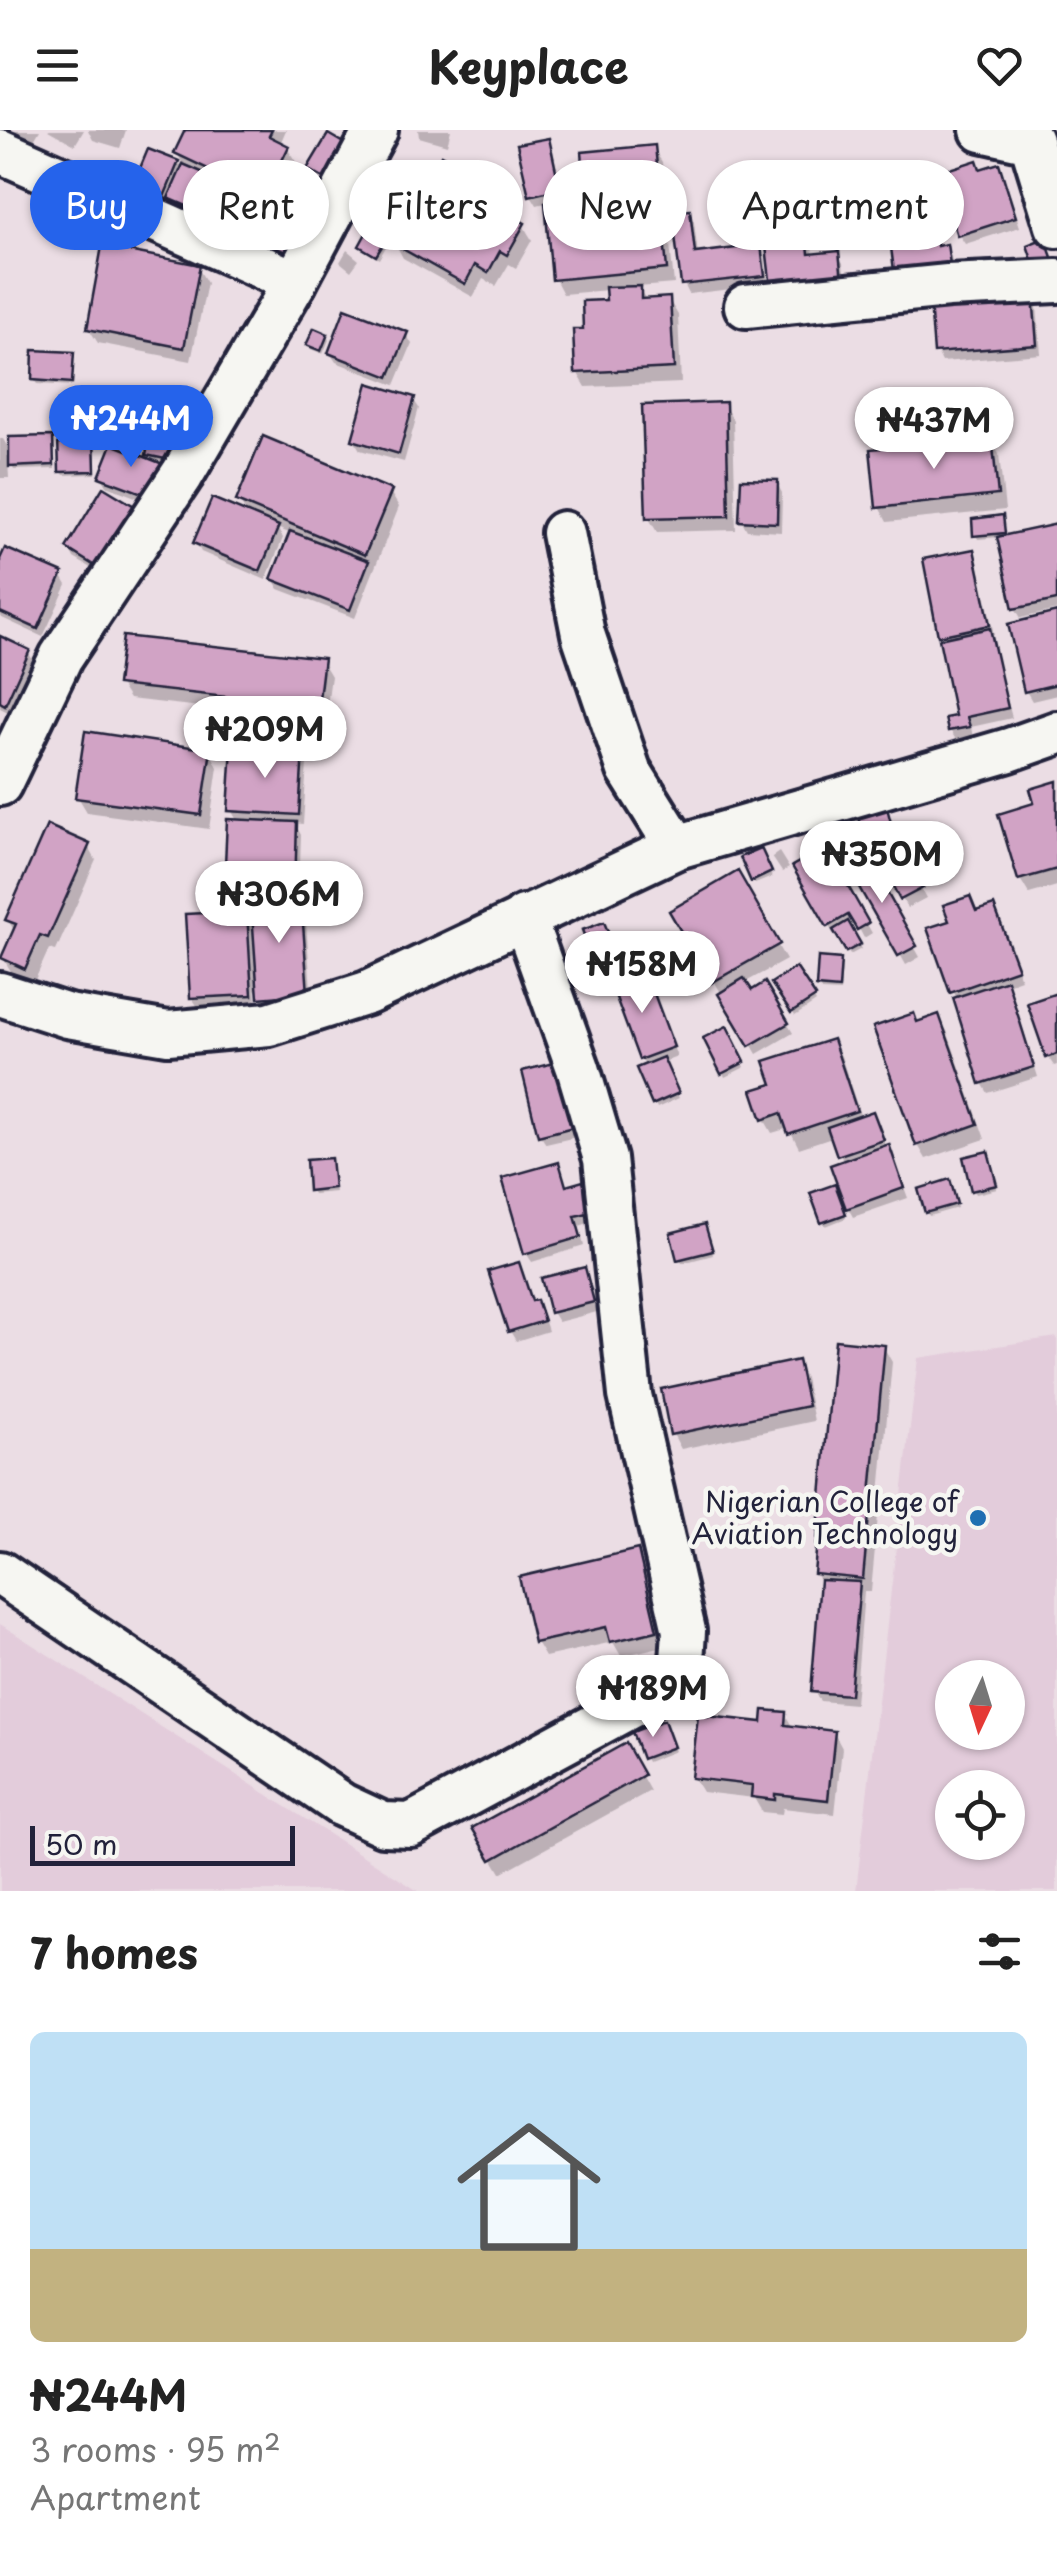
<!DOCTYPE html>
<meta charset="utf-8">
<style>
body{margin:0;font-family:"Playpen Sans",sans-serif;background:#f6f6f6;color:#222;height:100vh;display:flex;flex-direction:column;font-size:38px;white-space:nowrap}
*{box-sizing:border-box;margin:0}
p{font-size:32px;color:#767676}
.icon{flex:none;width:55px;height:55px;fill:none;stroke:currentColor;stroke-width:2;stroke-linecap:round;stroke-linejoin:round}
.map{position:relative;height:1761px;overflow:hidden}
.sheet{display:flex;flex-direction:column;background:#fff;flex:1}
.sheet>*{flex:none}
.hud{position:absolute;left:30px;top:30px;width:998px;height:90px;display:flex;gap:20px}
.needle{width:65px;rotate:184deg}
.fabs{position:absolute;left:935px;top:1530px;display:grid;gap:20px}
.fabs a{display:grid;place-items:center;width:90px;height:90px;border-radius:50%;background:#fff;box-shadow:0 2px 8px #0004;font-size:50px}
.scale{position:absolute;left:30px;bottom:25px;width:265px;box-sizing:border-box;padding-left:10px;border:5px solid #22223b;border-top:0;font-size:28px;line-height:35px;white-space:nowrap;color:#22223b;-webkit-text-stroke:8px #f6f6f2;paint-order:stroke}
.price{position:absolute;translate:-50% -85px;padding:0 22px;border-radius:35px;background:#fff;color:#222;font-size:32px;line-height:65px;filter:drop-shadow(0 2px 5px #0008)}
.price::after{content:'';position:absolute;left:50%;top:60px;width:30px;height:22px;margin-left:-15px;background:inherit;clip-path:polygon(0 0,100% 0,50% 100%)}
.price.current{background:#2563eb;color:#fff}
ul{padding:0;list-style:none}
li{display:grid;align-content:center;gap:20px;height:530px;padding:0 30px}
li+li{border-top:2px solid #e0e0e0}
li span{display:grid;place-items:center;height:310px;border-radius:15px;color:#555}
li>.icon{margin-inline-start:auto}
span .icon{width:180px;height:180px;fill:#fffc;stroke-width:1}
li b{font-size:42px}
h2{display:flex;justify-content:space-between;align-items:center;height:120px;padding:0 30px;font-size:42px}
.pill{padding:0 35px;border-radius:45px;background:#fff;box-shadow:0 2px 8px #0004;font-size:35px;line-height:90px}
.pill.current{background:#2563eb;color:#fff}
header{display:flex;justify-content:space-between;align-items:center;height:130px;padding:0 30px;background:#fff;font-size:45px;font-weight:700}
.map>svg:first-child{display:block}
.built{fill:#e3ccdb;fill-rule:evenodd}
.shadow{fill:#0003}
.building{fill:#d1a3c5;stroke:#22223b;stroke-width:2.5}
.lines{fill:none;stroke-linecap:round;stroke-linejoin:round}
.street-casing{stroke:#22223b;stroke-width:50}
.street{stroke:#f6f6f2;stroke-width:42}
.poi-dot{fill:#1f6fb2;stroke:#f6f6f2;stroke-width:4}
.labels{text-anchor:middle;stroke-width:9;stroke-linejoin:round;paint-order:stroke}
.poi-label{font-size:28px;fill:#22223b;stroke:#f6f6f2;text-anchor:end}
</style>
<header><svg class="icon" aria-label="menu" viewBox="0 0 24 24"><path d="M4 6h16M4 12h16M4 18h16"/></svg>Keyplace<svg class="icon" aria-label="heart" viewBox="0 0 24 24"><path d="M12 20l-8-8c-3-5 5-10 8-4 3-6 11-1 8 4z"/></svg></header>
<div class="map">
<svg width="1057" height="1761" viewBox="0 0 1057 1761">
<rect width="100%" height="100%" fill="#ebdde4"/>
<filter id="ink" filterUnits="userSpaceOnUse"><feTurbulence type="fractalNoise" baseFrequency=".01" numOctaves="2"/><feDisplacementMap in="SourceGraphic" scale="20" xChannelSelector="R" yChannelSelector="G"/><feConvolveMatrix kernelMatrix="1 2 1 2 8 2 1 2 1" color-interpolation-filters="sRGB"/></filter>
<g filter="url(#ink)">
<!-- built -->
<g class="built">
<path d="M1057 1207V1761H856L918 1228ZM952 1548H1008V1602H952ZM952 1658H1008V1712H952Z"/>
<polygon points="0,1494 418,1761 0,1761"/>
</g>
<!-- shadow -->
<g class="shadow">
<polygon points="12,0 40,0 33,12"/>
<polygon points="48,0 84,0 75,15"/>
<polygon points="88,0 126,0 120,18 93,10"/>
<polygon points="181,0 286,0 280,14 287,18 296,32 273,80 212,50 198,82 173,72 169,64 166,70 138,59 136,55 149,23 184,36 177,23 186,3"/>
<polygon points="418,0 451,0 447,15 419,7"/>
<polygon points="547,10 553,20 561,59 556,61 558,70 537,75 531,65"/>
<polygon points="653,18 662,32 674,154 638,157 647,171 669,170 678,185 681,253 586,257 577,242 586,201 608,172 608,160 563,164 555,149 589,72"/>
<polygon points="472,27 486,39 482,45 468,33"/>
<polygon points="998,36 1003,45 1020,97 965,114 959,105 981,41"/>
<polygon points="477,48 486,64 500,71 509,87 523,95 532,110 516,138 509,134 496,156 483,149 473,167 403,128 395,113"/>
<polygon points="689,82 694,92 698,125 760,118 765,127 768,153 773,152 806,106 812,115 813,126 837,124 843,133 846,159 773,154 689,164 684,154"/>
<polygon points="931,84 936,94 940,118 945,117 951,126 954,150 903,157"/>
<polygon points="391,100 393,104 379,129 364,120 362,116"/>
<polygon points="347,120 359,130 351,141 340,132"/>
<polygon points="198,138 207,153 191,231 98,213 89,199"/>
<polygon points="1032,166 1037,176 1041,224 942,232 937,222"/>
<polygon points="406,204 412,214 395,255 336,232 330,223"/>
<polygon points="327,206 329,210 323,224 311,219 309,215"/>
<polygon points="72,225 74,229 73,256 37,254 34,250"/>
<polygon points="413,269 419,278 404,332 360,320 354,310"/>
<polygon points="185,274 191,284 179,340 161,336 167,346 156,375 107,356 102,347 153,333 149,321 95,311 96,344 64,345 61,341 84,309 78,299 162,283"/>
<polygon points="724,275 733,290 736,400 657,402 648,387"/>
<polygon points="52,308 54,312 55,339 14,340 8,330 9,348 0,348 0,309 3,309 12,324"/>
<polygon points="990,310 999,324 1005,380 887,392 879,377"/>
<polygon points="777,353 782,363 781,402 747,400 742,391"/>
<polygon points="104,361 104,446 74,428 69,418"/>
<polygon points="390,362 399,377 355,488 279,459 273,449 291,404 277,398 283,408 266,450 201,422 196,413 248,386 239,370"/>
<polygon points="1002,388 1005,408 1057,397 1057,480 1021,488 1015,478 1000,407 978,409 976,405"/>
<polygon points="973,421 978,431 994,505 991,506 1012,588 971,597 973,607 956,610 950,600 958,588 944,511 941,505"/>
<polygon points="0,435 61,445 67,455 43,507 0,487"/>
<polygon points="1057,485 1057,565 1032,571 1026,561"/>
<polygon points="0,509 28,522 34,532 10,583 0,578"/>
<polygon points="322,531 331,546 325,591 129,569 120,555"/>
<polygon points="210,622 218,637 209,699 87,682 78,667"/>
<polygon points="302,623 307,633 303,694 295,693 301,705 299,766 305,778 312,873 266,877 255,859 256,874 198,877 192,868 246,784 256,800 254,767 232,766 227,756 238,692 231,680"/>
<polygon points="1057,654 1057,756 1029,764 1020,749 1001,686 1037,675"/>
<polygon points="887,681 895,710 926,768 907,778 877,719 893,708 870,715 867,711"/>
<polygon points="830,700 837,713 825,720 872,803 864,808 856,793 849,797 861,819 850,825 838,803 834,805 796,737 824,722 816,707"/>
<polygon points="88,716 96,730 56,821 49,819 34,852 12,843 3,828 15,802 8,790"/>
<polygon points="760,721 772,747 755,754 743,729"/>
<polygon points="779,722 789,738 782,742 772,727"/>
<polygon points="865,729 920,827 906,835 851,737"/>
<polygon points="737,745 786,830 744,853 751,864 764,855 793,903 757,924 673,781"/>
<polygon points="993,778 1021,849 1007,854 1012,863 1038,947 988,963 982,953 956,867 930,800"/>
<polygon points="605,799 619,834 602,840 599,836"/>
<polygon points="840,832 842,836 840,862 821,861 819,856"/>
<polygon points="795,840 816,872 795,886 775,854"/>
<polygon points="650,854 677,927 664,932 679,968 657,978 640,940 646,937 641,928"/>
<polygon points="1057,866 1057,935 1054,936 1048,927"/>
<polygon points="938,887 947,901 985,1009 926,1029 918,1015"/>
<polygon points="726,900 745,937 725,947 706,909"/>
<polygon points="832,912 841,926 861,988 878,994 886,1018 893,1027 908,1068 853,1087 848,1078 844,1033 832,1007 799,1018 789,998 772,1003 764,989 775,955"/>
<polygon points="525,943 589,1004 546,1014 540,1005"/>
<polygon points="989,1028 997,1059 976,1064 974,1060"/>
<polygon points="330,1031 335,1062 313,1064 311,1060"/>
<polygon points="557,1035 567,1058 581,1054 587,1064 595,1091 579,1096 584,1116 532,1132 526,1123"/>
<polygon points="951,1056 957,1078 929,1086 927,1082"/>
<polygon points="836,1061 846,1088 826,1096 823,1092"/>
<polygon points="706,1100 713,1125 682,1133 680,1129"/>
<polygon points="518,1135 533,1173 536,1173 542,1182 548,1201 516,1211 510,1201"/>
<polygon points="584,1140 589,1149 597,1182 558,1192 552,1182"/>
<polygon points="884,1218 892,1232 871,1462 864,1462 855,1574 820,1571 814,1561 822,1454 816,1443"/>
<polygon points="797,1233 805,1248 814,1291 681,1319 673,1304"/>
<polygon points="637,1422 645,1437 664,1516 621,1526 613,1512 545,1527 536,1512 522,1449"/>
<polygon points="785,1584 793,1598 834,1603 842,1618 835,1684 783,1678 782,1684 762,1682 754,1668 702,1662 693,1647 764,1595"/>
<polygon points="665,1597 675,1621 647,1632 645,1628"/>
<polygon points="625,1616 650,1661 501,1743 475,1699"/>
</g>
<!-- building -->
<g class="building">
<polygon points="185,0 272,0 269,6 289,16 265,66 174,23"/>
<polygon points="328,4 350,17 330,52 307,39"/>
<polygon points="549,8 558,50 552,51 554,60 529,66 517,14"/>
<polygon points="655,15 667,139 552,150 545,73 586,70 582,22"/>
<polygon points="148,19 179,31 164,67 133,55"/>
<polygon points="441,25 479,46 474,54 501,69 497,78 525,93 507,125 500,121 488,143 475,135 465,154 392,113"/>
<polygon points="977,30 980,39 999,33 1016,87 957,106 937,43"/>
<polygon points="183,34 211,46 196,80 168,68"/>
<polygon points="292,59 313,71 285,125 263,114"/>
<polygon points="690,80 695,123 761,115 765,146 681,155 672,81"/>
<polygon points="932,81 937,116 947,114 951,141 895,148 887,87"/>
<polygon points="375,87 393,98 376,126 359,116"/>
<polygon points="807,103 809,124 839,121 842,150 771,158 765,108"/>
<polygon points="1045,108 1056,138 1037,145 1027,115"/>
<polygon points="102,116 200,135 184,218 87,199"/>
<polygon points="641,156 641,169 670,167 674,238 575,243 573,199 583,199 582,171 606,170 605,157"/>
<polygon points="1033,164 1037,215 934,223 930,172"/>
<polygon points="345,178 408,202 389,247 328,223"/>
<polygon points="314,198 328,204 321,221 306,215"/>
<polygon points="33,220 74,222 72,253 32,250"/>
<polygon points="368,253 415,267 399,324 352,310"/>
<polygon points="82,264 160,280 163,267 187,272 175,331 146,325 148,313 75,299"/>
<polygon points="726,272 729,386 646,388 642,275"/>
<polygon points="53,306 54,335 9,337 9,307"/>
<polygon points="94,306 95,341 59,342 58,307"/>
<polygon points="263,306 392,360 365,425 236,371"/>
<polygon points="992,307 998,365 876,378 870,319"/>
<polygon points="112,314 163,334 150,366 99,347"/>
<polygon points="741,349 778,350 777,393 739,391"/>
<polygon points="103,357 136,377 98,438 66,418"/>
<polygon points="212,368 279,396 260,441 193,413"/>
<polygon points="1003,385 1005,403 973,406 972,389"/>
<polygon points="1057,394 1057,470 1013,479 997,407"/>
<polygon points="290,401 369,431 350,480 271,449"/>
<polygon points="5,418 63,443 38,499 0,482 0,429"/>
<polygon points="974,419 990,495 938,506 923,429"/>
<polygon points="1057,482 1057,554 1024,562 1008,494"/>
<polygon points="990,498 1008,578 967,587 970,597 948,601 945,588 955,586 939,509"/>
<polygon points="0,506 30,520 5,575 0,572"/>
<polygon points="123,506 324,528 318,577 117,555"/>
<polygon points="85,601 211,620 201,685 75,668"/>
<polygon points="232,616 303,621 299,685 228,681"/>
<polygon points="1057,651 1057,739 1018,750 998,684 1034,673 1030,659"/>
<polygon points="886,674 894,704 865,712 857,683"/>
<polygon points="227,689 297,692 295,760 224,757"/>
<polygon points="47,695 90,714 48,808 40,805 25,839 1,828 16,794 5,790"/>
<polygon points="831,696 838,708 819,718 812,706"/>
<polygon points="897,706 923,758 900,770 873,718"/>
<polygon points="826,717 869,793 857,800 848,785 827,797 792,736"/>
<polygon points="761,718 772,742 751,752 740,727"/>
<polygon points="866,725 917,816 898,826 847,736"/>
<polygon points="738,741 780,814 711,853 669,781"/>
<polygon points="301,765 308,864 258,868 251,768"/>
<polygon points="970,766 976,781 994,775 1018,839 950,863 927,798 949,791 943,775"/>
<polygon points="247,781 252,865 190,868 185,784"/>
<polygon points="848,791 861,814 846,822 833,800"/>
<polygon points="604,792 619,829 597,838 582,800"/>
<polygon points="818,827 841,829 839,859 816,857"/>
<polygon points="796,837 816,867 791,883 771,853"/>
<polygon points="646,842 674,917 639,930 611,854"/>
<polygon points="744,848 752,860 765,852 789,893 749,916 718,864"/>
<polygon points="1007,850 1034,937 980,954 953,868"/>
<polygon points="1057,863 1057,924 1046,928 1027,873"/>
<polygon points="914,883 917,892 939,884 978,994 916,1016 873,897"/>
<polygon points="727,896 745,932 721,944 703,908"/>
<polygon points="833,909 857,981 788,1004 781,983 762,990 752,960 772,954 764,931"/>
<polygon points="663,927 679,963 652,975 636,938"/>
<polygon points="569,929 585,994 538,1006 522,941"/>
<polygon points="873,981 884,1010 837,1026 827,997"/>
<polygon points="889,1014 904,1058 846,1079 830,1035"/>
<polygon points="988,1021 997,1055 971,1061 963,1027"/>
<polygon points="331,1028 334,1058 308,1061 306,1030"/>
<polygon points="559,1032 566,1056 583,1051 592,1082 575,1086 581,1107 524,1124 502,1048"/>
<polygon points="950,1049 957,1074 925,1083 918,1059"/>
<polygon points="835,1054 846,1084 821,1093 810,1063"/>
<polygon points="705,1094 713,1121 677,1130 670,1103"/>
<polygon points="519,1132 532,1171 537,1170 544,1191 508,1202 488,1141"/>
<polygon points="585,1137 594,1172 550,1183 541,1148"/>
<polygon points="835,1210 885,1215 863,1449 814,1444"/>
<polygon points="798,1230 808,1276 670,1305 661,1259"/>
<polygon points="638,1419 657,1501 610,1512 606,1497 534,1513 519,1447"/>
<polygon points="820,1450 860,1452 850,1565 811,1562"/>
<polygon points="763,1580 786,1582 785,1595 835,1601 828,1670 775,1664 775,1670 751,1667 752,1655 691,1648 698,1585 762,1592"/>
<polygon points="664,1590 674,1617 642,1629 632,1602"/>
<polygon points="626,1613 644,1645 491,1730 472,1698"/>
</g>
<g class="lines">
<!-- street casing -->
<g class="street-casing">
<g id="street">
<polyline points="982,0 1031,11 1057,96"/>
<polyline points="0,21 295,152"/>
<polyline points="746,176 948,156 1057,151"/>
<polyline points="563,403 583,504 629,640 677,717"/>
<polyline points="0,654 61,527 182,345 295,152 376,0"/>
<polyline points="0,864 68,886 168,903 269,894 367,863 677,717 1009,620 1057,603"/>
<polyline points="0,1443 342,1675 383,1694 411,1695 670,1555 682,1531 684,1501 630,1265 605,1029 578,938 524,787"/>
</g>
</g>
<!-- street -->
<use href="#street" class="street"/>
</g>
</g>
<!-- markers -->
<circle class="poi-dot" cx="978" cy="1388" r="10"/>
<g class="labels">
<!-- poi labels -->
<g class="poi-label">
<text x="958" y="1382">Nigerian College of<tspan x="958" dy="32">Aviation Technology</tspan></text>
</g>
</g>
</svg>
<div class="fabs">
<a><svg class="needle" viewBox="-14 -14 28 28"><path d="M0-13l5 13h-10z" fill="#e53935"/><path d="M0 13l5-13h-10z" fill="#767676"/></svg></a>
<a><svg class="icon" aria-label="locate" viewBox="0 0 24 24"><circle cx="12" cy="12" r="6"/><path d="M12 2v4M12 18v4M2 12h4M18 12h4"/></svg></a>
</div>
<div class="scale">50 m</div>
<b class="price current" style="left:131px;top:340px">₦244M</b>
<b class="price" style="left:934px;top:342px">₦437M</b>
<b class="price" style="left:265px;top:651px">₦209M</b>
<b class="price" style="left:882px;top:776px">₦350M</b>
<b class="price" style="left:279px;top:816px">₦306M</b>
<b class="price" style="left:642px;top:886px">₦158M</b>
<b class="price" style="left:653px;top:1610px">₦189M</b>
<div class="hud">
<a class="pill current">Buy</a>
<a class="pill">Rent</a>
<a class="pill">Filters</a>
<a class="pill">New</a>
<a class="pill">Apartment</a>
</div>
</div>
<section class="sheet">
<h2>7 homes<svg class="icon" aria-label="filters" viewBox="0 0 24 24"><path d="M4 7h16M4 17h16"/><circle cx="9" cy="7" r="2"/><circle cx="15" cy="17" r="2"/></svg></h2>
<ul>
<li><span style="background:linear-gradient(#bfe0f5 70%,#c2b280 0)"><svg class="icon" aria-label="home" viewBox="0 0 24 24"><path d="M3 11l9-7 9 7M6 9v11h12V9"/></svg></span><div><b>₦244M</b><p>3 rooms · 95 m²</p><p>Apartment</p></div></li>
</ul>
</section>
